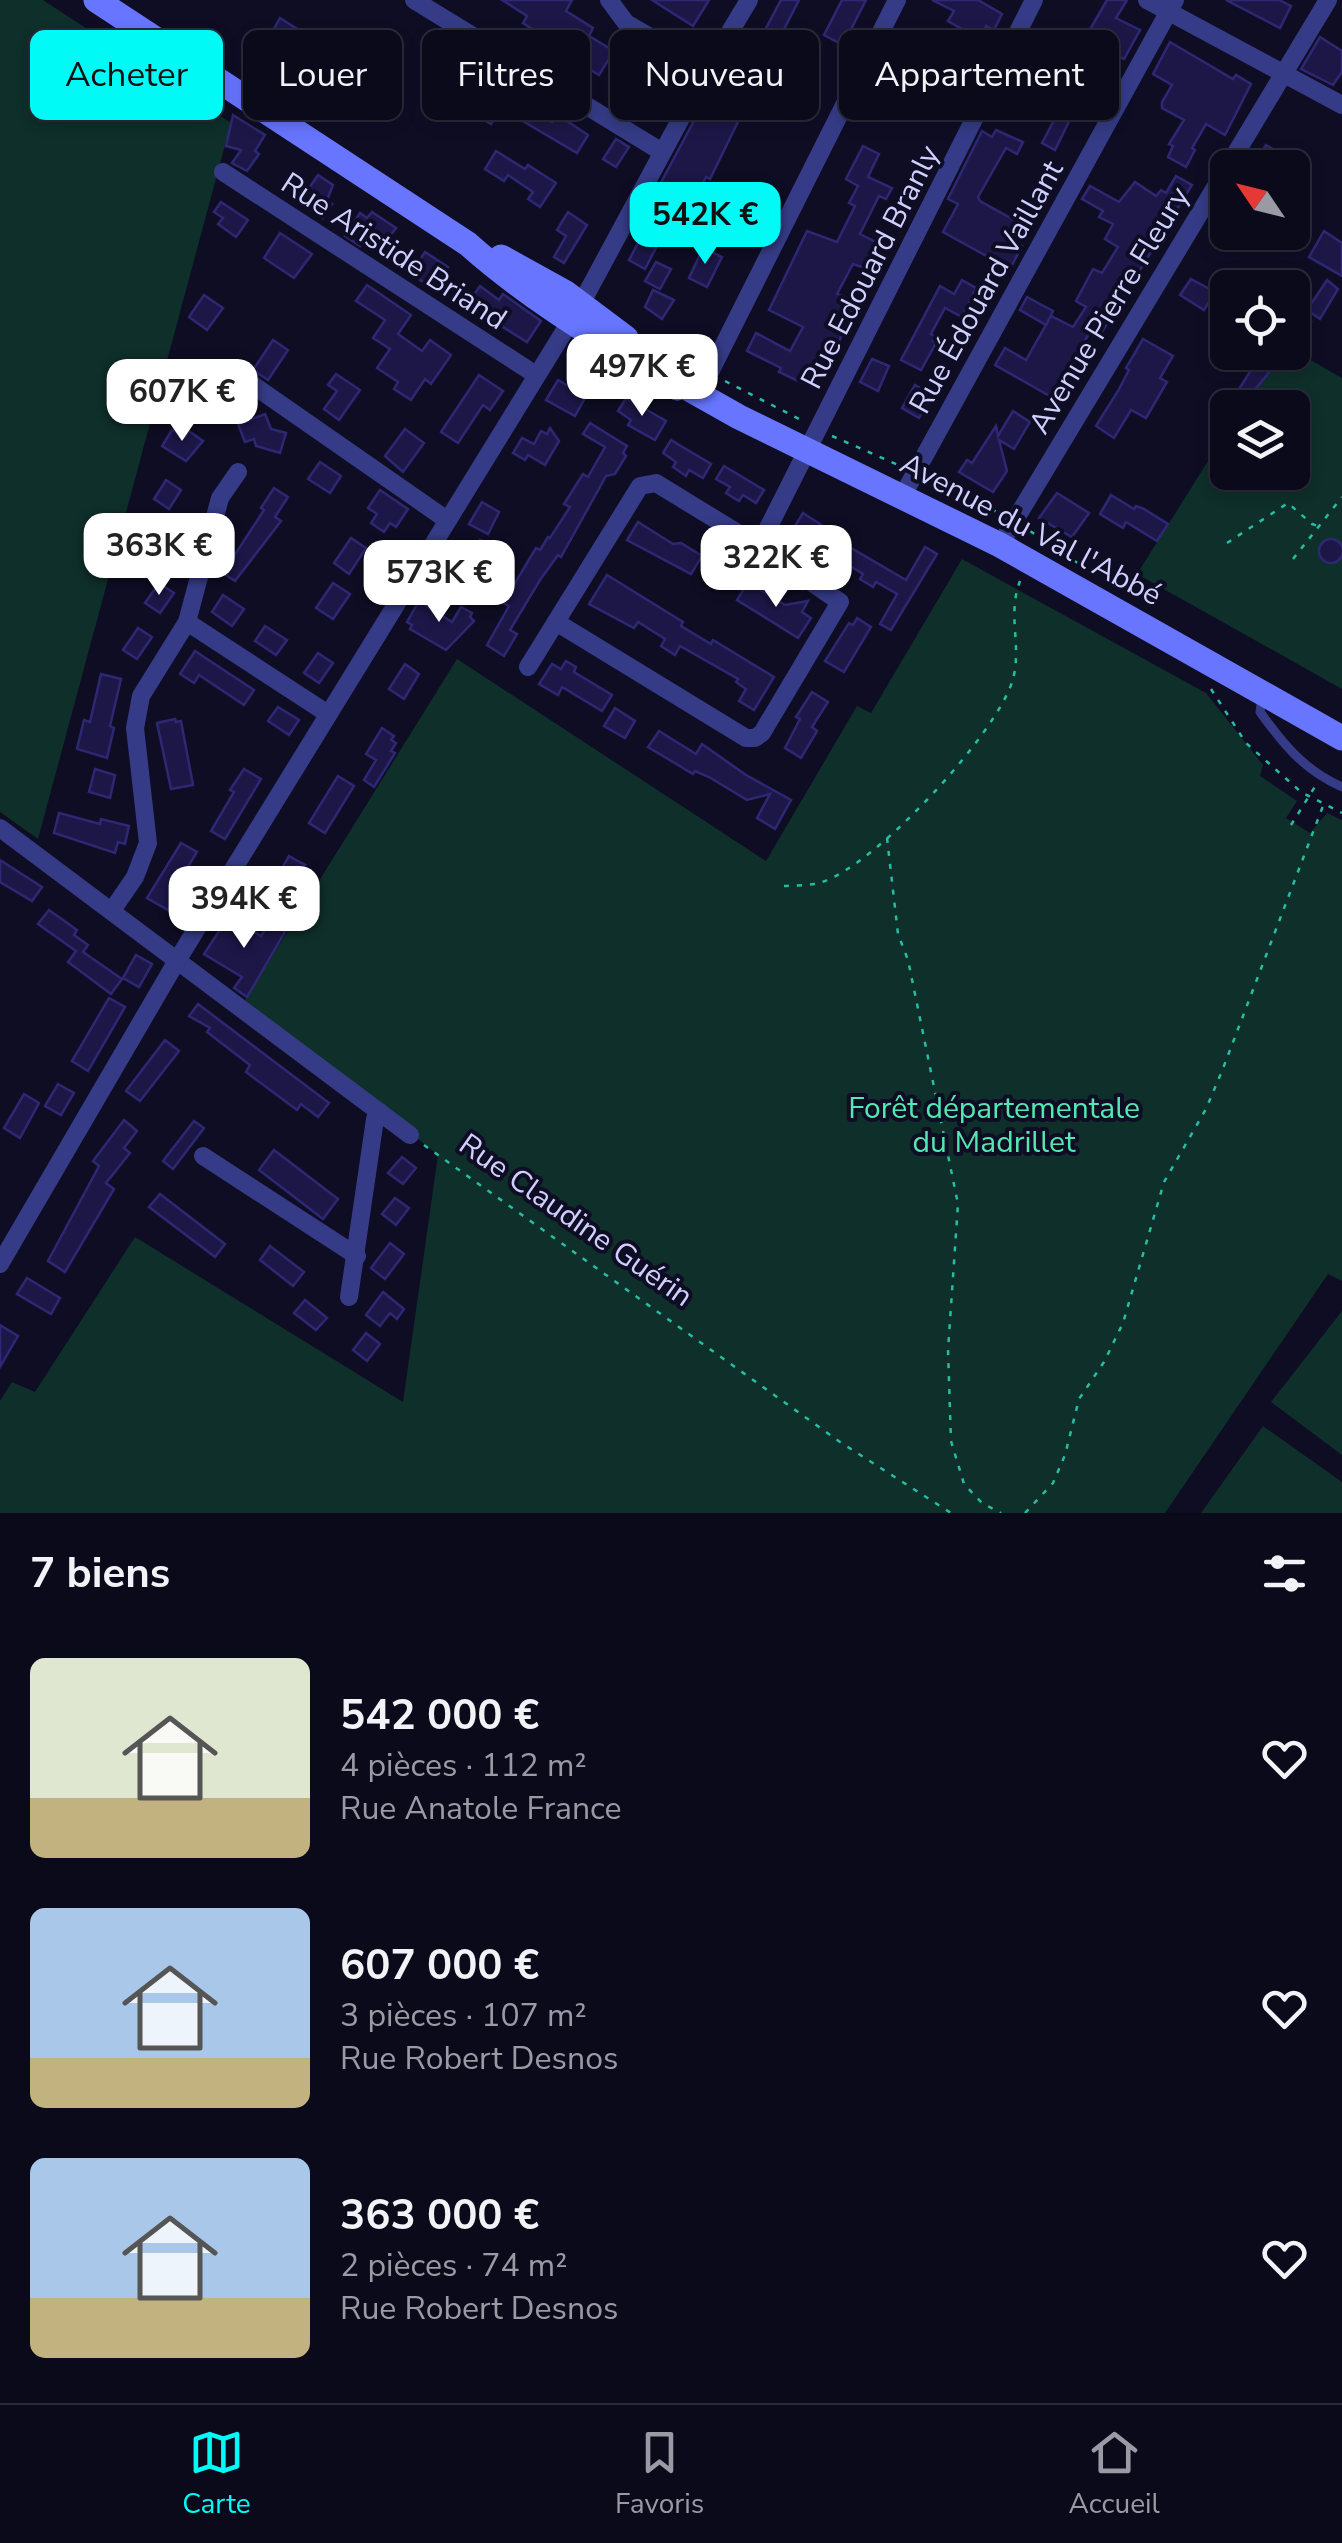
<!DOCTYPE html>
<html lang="fr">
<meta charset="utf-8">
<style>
body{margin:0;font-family:"Nunito Sans",sans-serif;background:#181828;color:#f1f3f6;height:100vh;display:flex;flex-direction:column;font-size:38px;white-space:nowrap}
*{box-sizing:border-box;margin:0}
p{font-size:32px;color:#999aa3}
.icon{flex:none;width:55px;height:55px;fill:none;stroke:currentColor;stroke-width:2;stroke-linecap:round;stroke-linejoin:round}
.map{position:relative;height:1513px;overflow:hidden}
.drawer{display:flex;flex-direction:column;background:#0a0a1b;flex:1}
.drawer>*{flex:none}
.top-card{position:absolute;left:30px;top:30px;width:1282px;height:90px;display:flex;gap:20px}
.needle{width:65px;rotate:305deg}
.tools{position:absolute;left:1210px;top:150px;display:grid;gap:20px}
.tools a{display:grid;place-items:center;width:100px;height:100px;border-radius:15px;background:#0a0a1b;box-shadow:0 5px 15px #0003,0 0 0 2px #2a2b3a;font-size:50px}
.price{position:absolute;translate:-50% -85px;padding:0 22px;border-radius:20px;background:#fff;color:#222;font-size:32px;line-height:65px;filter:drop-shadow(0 2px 5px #0008)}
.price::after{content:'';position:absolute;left:50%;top:60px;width:30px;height:22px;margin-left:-15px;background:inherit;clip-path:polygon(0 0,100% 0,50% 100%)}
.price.selected{background:#00fbf7;color:#111}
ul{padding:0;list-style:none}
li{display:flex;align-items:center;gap:30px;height:250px;padding:0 30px}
li span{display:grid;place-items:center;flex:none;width:280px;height:200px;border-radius:15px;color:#555}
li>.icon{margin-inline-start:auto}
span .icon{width:120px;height:120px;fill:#fffc;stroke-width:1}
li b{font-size:42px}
h2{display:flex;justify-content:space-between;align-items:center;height:120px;padding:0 30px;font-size:42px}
.chip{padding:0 35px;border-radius:15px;background:#0a0a1b;box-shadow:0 5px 15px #0003,0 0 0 2px #2a2b3a;font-size:35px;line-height:90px}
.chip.selected{background:#00fbf7;color:#111}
.tab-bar{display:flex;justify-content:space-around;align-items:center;height:140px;border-top:2px solid #2a2b3a;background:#0a0a1b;font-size:28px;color:#999aa3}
.tab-bar a{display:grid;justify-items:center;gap:5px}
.tab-bar .selected{color:#00fbf7}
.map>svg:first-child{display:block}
.green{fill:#0f2f2a}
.building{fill:#1c1747;stroke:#2e2874;stroke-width:2.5}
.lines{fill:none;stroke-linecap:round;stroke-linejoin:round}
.path{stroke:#26bda2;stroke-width:2.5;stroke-dasharray:5 8;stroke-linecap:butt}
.lane{stroke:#353b86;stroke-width:9}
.street{stroke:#353b86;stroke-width:18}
.secondary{stroke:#6775ff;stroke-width:25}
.labels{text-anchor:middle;stroke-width:8;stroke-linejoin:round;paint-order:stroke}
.street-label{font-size:30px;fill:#d0d0ff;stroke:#0e0d24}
.park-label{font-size:30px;fill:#54e7b1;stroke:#0e0d24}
</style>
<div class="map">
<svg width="1342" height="1513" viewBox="0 0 1342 1513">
<rect width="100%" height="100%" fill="#0e0d24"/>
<!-- green -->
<g class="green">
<polygon points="0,0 43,0 231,123 38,839 0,812"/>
<polygon points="1293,350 1342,378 1342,689 1137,574 1227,431 1228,472 1292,472 1292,408 1243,407 1281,353 1292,352"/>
<polygon points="962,559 1206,693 1263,765 1260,776 1297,801 1286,818 1310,833 1327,813 1342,820 1342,1281 1328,1274 1165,1513 0,1513 0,1401 12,1382 35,1392 135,1237 403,1402 438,1155 245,1000 457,659 766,861 857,706 871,713"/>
<polygon points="1342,1311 1342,1455 1271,1402"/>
<polygon points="1263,1426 1342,1482 1342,1513 1201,1513"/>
</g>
<!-- building -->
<g class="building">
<polygon points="502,0 572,0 566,11 593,28 589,36 614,51 599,75 561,52 555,61 543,53 550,41 523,23 527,16"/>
<polygon points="652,0 709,0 693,26"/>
<polygon points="781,0 799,0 779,39 764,32"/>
<polygon points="842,0 866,0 843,45 824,35"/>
<polygon points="932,0 978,0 1002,14 994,30 986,26 973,51 958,44 965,31 948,21 954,11"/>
<polygon points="1107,0 1127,0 1116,18 1140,30 1124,59 1118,56 1107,76 1102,73 1093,88 1078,81 1098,45 1085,38"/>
<polygon points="1226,0 1279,0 1291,6 1280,28"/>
<polygon points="280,18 305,34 295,51 270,36"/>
<polygon points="790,32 805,40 790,70 774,62"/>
<polygon points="1320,37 1342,51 1342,72 1333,85 1301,69"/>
<polygon points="1170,42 1233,79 1236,75 1251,84 1225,135 1206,124 1192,148 1195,150 1186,167 1168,157 1173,146 1169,144 1184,120 1162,108 1162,102 1172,85 1153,74"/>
<polygon points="1037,46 1056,57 1045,77 1026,67"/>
<polygon points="305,47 340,69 329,86 295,65"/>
<polygon points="739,49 762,60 749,86 754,89 710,179 706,177 694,200 702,204 693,220 675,211 645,269 629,260 657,207 650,203 717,78 723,81"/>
<polygon points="920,71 940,81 924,115 903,105"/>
<polygon points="1052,81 1081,97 1055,150 1042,143 1061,107 1043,97"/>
<polygon points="459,82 501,108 491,124 474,114 478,108 452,92"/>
<polygon points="519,102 552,122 558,115 588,135 577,153 511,114"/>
<polygon points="233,115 265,135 255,151 259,154 247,171 232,163 241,150 226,146"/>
<polygon points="996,130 1023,142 1017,154 1006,148 978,197 980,201 1016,221 1007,238 1022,246 1010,269 943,232 958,204 948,199 982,131 992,137"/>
<polygon points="616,139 629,147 616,167 603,159"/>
<polygon points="1266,145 1305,168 1252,168"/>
<polygon points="863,146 879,154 868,177 892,188 886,199 879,196 860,234 882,245 870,270 853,264 837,294 856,302 838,344 821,376 807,368 800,382 779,372 781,368 747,351 756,333 790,351 803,327 769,310 807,231 837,242 855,206 849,203 858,186 846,179"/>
<polygon points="496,151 525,169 528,165 556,183 540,207 528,199 533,192 508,175 504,181 485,169"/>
<polygon points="318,175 333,185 327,200 332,204 323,218 299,203"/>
<polygon points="1176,176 1192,185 1099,337 1090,332 1063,376 1067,379 1055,399 995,365 1005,348 1026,360 1051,316 1073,327 1086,307 1076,301 1093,269 1102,273 1118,247 1105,239 1113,224 1099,217 1103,211 1082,199 1090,186 1119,202 1135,182 1156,196 1161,190 1166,193"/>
<polygon points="221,202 248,220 236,237 218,224 223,218 214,212"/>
<polygon points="372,212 396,228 382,247 366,237 360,246 345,236 360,213 367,218"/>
<polygon points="568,212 587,225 564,263 554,257 566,236 557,230"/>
<polygon points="1324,231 1342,243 1342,276 1309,257"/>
<polygon points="280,233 312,254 294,278 264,258"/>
<polygon points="703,248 722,257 707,287 689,278"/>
<polygon points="425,252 448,267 434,289 411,274"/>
<polygon points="656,262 671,269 660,289 645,281"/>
<polygon points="1191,279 1215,292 1204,310 1180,295"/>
<polygon points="962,280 976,288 962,317 945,308 931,334 936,337 933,341 936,343 921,370 901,360 940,286 954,294"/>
<polygon points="1327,280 1338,289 1320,319 1307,310"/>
<polygon points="367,285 411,315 398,334 422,351 430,340 451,355 431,384 425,379 411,400 394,389 398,382 377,368 390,349 373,338 385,320 356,301"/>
<polygon points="480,286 499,300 503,294 541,321 527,342 467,305"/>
<polygon points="653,290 674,300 662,319 645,307"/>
<polygon points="204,295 223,308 207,330 189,317"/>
<polygon points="1027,297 1053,311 1046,325 1020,310"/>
<polygon points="1292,310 1311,322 1300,339 1292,334"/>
<polygon points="1143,339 1173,356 1160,378 1167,382 1146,418 1131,410 1114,438 1096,426 1118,391 1129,370 1126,368"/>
<polygon points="273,340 288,350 268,380 253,370"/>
<polygon points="872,359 889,366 878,391 860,382"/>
<polygon points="1256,362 1270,371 1240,408 1231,402"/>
<polygon points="192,369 208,379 195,400 179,389"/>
<polygon points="336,374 360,390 339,420 324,409 337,391 328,385"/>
<polygon points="479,375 503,391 490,410 483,405 458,443 441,432"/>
<polygon points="558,380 586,396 575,416 546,400"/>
<polygon points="915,385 931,394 919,418 902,408"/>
<polygon points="626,398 666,421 655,440 628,425 631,420 618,411"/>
<polygon points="1013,411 1030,422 1014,449 999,440 1007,471 993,492 959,472 967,460 972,463 996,426 998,436"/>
<polygon points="265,414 271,429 286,433 280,453 256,446 254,439 245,442 238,424"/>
<polygon points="590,423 627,446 623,453 626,456 615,474 606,476 561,557 558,555 540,580 510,630 517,634 504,656 487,645 509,606 503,603 536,548 540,550 548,537 550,538 570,507 564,504 583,474 588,477 605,447 583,434"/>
<polygon points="550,428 559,441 545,465 528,455 525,460 513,453 522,438 534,444 541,431 547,434"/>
<polygon points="405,429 424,443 403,472 385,456"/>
<polygon points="172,430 185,437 189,431 203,441 186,461 162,446"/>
<polygon points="671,440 711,464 703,478 689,470 686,476 673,467 676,462 663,453"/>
<polygon points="320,462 341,476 330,493 308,479"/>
<polygon points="724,466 764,490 756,503 743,495 739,501 726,493 730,487 716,479"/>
<polygon points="166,480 181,490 169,509 154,499"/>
<polygon points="274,488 288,497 275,517 281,521 235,581 223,573 264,510 261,508"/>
<polygon points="380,490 408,509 396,527 390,523 384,532 371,523 377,514 368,508"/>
<polygon points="1057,493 1089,513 1072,537 1039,518"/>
<polygon points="1111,495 1134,509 1136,506 1144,509 1168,524 1157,541 1126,522 1123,528 1100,514"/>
<polygon points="482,502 499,512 488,534 469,524"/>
<polygon points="803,513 843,539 841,542 906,580 925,547 937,554 891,630 880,624 897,594 876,582 873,587 860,579 863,574 850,566 851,563 821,543 817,549 804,541 808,535 795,526"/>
<polygon points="638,522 673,544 681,543 702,556 691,574 627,540"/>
<polygon points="159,527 187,545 173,565 146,548"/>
<polygon points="351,538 366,548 349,574 334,563"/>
<circle cx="1331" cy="551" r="12"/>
<polygon points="480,540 497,549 478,583 471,579 468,584 452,575 464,552 471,556"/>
<polygon points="607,575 683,622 681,626 711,644 713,640 774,677 754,710 739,701 746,689 736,682 738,679 680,646 675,655 661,646 665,639 638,622 634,628 589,604"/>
<polygon points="748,582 785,605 808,601 802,612 811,618 798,638 737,600"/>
<polygon points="159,583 174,593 160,613 145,603"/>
<polygon points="333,583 350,594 333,619 316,608"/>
<polygon points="223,595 244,609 232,626 212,612"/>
<polygon points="419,601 452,622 461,607 472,613 470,617 474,621 446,650 410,629 412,625 407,622"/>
<polygon points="857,618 871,627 844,672 825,661 849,623 853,625"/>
<polygon points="265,626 287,640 276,655 255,641"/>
<polygon points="138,628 152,637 137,659 123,650"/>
<polygon points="195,651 254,690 244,705 199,675 194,683 180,674"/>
<polygon points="318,653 333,663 319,683 304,673"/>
<polygon points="566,661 576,667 574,672 612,695 602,711 562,687 558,695 539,684 552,664 561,669"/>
<polygon points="405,664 419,674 404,699 389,689"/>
<polygon points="101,674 121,679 110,726 114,728 107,758 77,749 84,720 90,722"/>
<polygon points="812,692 828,702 812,727 817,731 801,758 785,748 800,719 796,717"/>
<polygon points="278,707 299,720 289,735 268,721"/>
<polygon points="615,708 635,721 625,738 604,726"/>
<polygon points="175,719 176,722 181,721 193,785 171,789 157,723"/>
<polygon points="382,728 394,736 391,740 396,743 391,751 395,753 374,787 364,780 376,760 366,754"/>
<polygon points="659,731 696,754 702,744 746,775 791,800 775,829 757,818 770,794 747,800 709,777 695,771 693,774 648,747"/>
<polygon points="95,769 115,775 110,798 89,792"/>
<polygon points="244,769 261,779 225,839 211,831 234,792 230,790"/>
<polygon points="338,776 354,786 325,833 309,823"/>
<polygon points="59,813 100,824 101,819 129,826 125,844 118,842 115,853 54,833"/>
<polygon points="181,843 197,852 175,888 180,892 168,910 147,898"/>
<polygon points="289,856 305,865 276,914 261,905"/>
<polygon points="0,860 42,887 32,901 0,882"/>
<polygon points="49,910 77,930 74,935 88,945 83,952 122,979 111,994 68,962 76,951 38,924"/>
<polygon points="229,916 261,936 270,922 285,932 247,997 234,988 242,977 204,954"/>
<polygon points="136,955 152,964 139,987 123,978"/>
<polygon points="109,998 125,1007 88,1071 72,1061"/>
<polygon points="198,1004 329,1103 318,1117 301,1104 297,1110 246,1072 250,1065 207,1032 210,1028 189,1016"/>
<polygon points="165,1040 179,1051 140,1101 126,1091"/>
<polygon points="58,1084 74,1093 61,1115 45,1106"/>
<polygon points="24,1094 39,1103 20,1138 4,1128"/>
<polygon points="124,1120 137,1131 124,1148 130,1153 106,1183 114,1189 65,1272 48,1261 99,1166 93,1161"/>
<polygon points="194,1121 204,1128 173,1169 163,1161"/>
<polygon points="274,1150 338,1199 323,1219 259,1170"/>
<polygon points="402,1157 416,1168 403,1184 388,1173"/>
<polygon points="160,1194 225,1244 215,1257 149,1207"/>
<polygon points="395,1198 409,1208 396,1225 382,1214"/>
<polygon points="390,1243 404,1254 385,1279 371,1268"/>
<polygon points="270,1246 304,1272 293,1286 260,1260"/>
<polygon points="27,1278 60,1298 51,1314 17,1294"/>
<polygon points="383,1292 404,1309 397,1319 390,1313 380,1326 366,1315"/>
<polygon points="305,1300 327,1318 316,1330 294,1313"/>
<polygon points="0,1325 18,1336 0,1367"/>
<polygon points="366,1333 380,1344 367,1361 353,1350"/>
</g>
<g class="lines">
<!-- path -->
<g class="path">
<polyline points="648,336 696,366"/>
<polyline points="725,381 803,421"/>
<polyline points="832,436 898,465"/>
<polyline points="933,480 997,512"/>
<polyline points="1030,531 1082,566"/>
<polyline points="1227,543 1288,503 1312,524 1318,526"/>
<polyline points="1293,559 1342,497"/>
<polyline points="1211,689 1246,743 1301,792 1342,813"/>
<polyline points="1291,825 1316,785"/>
<polyline points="887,838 898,934 908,960 958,1204 948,1350 951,1441 964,1484 982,1503 1001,1513"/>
<path d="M784 886C796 885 810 886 822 882 876 865 998 733 1013 679 1022 645 1007 615 1020 581"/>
<polyline points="424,1145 840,1442 951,1513"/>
<polyline points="1025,1513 1053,1483 1065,1455 1079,1399 1104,1362 1123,1323 1164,1182 1206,1109 1222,1071 1323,806"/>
</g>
<!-- lane -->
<g class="lane">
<polyline points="647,35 620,85 656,106 686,58"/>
<path d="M1262 697 1260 712C1284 745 1304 770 1342 787"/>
</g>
<!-- street -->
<g class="street">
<polyline points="414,0 662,152"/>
<polyline points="609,0 626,23 707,70"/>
<polyline points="1147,0 1342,105"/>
<polyline points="223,172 536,375"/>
<polyline points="240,376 447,520"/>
<polyline points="699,394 897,0"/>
<polyline points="903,495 1175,0"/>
<polyline points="1000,545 1328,0"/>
<polyline points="187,622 328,714"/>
<polyline points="556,622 746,738 755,738 762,733 840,602 759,546"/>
<polyline points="528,667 640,486 656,483 759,546 1034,0"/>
<polyline points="0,828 410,1135"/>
<polyline points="113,909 135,877 148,843 135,728 141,696 187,622 220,498 238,472"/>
<polyline points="203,1156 357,1256"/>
<polyline points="0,1264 178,959 581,304 707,70 749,0"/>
<polyline points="349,1297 375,1119 380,1112"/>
</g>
<!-- secondary -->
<g class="secondary">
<path d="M96 0 468 244C532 301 605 343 677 388L684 386 739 417 1000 545 1342 738"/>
<polyline points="501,257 566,293 626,338"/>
</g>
</g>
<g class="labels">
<!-- street labels -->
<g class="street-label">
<text transform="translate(394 251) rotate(33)" y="10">Rue Aristide Briand</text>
<text transform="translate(870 267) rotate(-63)" y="10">Rue Edouard Branly</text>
<text transform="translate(986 287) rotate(-61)" y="10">Rue Édouard Vaillant</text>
<text transform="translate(1109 310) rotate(-59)" y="10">Avenue Pierre Fleury</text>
<text transform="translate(1031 529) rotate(28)" y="10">Avenue du Val l'Abbé</text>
<text transform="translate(576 1220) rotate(35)" y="10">Rue Claudine Guérin</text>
</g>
<!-- park labels -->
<g class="park-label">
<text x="994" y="1118">Forêt départementale<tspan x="994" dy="34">du Madrillet</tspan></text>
</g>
</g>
</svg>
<div class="tools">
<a><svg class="needle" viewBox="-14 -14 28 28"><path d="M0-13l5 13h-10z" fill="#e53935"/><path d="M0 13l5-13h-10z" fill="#999aa3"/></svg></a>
<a><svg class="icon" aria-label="locate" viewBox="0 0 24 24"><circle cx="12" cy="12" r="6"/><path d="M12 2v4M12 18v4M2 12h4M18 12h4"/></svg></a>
<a><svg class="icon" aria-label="layers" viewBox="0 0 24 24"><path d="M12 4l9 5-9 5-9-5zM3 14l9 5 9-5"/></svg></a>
</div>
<b class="price selected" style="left:705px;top:267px">542K €</b>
<b class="price" style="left:642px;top:419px">497K €</b>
<b class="price" style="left:182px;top:444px">607K €</b>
<b class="price" style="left:159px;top:598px">363K €</b>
<b class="price" style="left:776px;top:610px">322K €</b>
<b class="price" style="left:439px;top:625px">573K €</b>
<b class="price" style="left:244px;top:951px">394K €</b>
<div class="top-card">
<a class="chip selected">Acheter</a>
<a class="chip">Louer</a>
<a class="chip">Filtres</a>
<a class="chip">Nouveau</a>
<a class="chip">Appartement</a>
</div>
</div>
<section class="drawer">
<h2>7 biens<svg class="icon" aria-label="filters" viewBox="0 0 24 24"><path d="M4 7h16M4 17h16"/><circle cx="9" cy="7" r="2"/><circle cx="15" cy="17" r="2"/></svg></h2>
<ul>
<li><span style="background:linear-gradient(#dfe7d0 70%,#c2b280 0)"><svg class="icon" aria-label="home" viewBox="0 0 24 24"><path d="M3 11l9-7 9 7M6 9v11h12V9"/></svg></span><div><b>542 000 €</b><p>4 pièces · 112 m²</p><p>Rue Anatole France</p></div><svg class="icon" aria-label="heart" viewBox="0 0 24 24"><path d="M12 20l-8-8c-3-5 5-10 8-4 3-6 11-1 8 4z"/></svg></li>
<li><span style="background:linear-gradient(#a9c7e8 75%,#c2b280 0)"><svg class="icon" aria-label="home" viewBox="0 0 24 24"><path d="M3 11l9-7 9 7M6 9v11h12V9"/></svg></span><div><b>607 000 €</b><p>3 pièces · 107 m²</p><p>Rue Robert Desnos</p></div><svg class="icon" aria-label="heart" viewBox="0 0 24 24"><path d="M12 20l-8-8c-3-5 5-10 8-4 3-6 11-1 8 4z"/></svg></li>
<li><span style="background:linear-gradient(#a9c7e8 70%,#c2b280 0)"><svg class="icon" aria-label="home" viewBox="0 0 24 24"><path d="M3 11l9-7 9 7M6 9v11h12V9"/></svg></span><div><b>363 000 €</b><p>2 pièces · 74 m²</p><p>Rue Robert Desnos</p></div><svg class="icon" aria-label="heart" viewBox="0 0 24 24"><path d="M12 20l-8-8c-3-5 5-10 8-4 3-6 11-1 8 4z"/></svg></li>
</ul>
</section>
<nav class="tab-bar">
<a class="selected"><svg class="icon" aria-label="map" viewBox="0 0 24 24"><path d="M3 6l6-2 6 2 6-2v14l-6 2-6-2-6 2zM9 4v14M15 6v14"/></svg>Carte</a>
<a><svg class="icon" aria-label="saved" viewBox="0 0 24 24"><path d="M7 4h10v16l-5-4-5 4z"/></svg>Favoris</a>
<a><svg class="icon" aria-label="home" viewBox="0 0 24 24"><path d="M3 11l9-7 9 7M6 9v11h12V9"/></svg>Accueil</a>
</nav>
